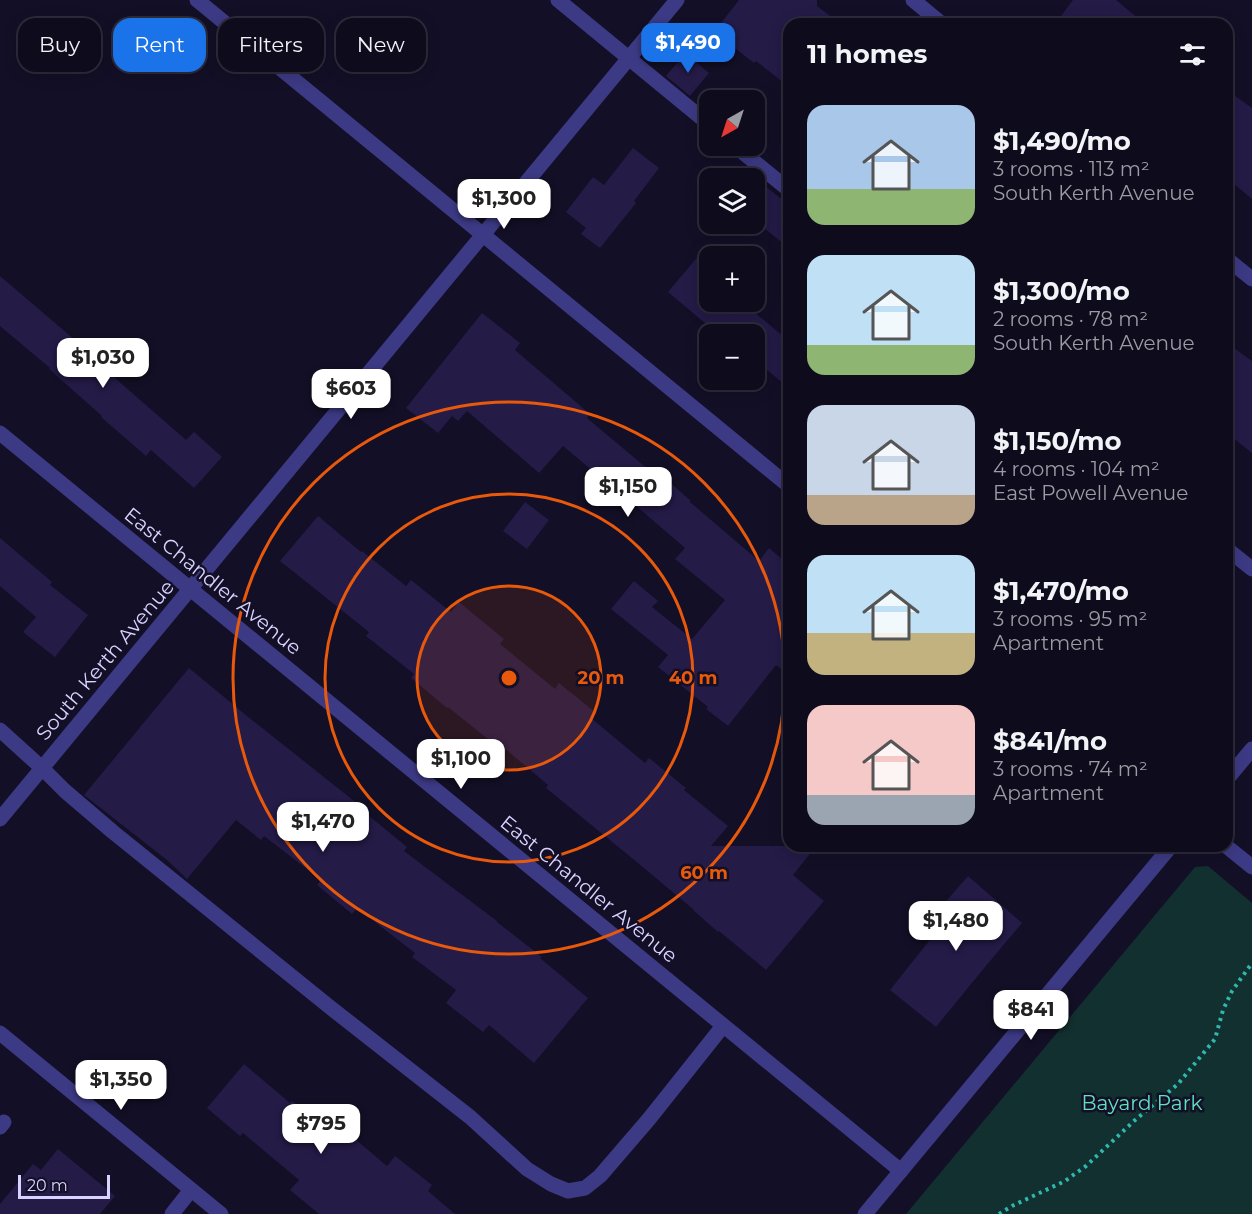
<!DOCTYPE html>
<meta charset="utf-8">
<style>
body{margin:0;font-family:Montserrat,sans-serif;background:#171425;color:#f1f3f6;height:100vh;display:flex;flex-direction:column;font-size:22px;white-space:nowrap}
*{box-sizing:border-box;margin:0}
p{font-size:20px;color:#9b9ba3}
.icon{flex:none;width:33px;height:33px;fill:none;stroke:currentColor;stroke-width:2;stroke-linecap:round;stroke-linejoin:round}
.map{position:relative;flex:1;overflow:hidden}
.drawer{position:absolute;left:783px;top:18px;width:450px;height:834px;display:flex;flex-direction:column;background:#0e0b1c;border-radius:18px;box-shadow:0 3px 15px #0003,0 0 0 2px #2e2b3b}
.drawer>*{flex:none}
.guide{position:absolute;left:18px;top:18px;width:570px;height:54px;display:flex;gap:12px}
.needle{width:39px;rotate:219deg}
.buttons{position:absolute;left:699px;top:90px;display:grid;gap:12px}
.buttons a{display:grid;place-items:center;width:66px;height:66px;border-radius:12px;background:#0e0b1c;box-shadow:0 3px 15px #0003,0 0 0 2px #2e2b3b;font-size:30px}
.scale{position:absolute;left:18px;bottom:15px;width:92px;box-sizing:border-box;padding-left:6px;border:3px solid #d9d4ff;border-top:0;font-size:16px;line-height:21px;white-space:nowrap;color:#d9d4ff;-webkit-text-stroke:4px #130f26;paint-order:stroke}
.price{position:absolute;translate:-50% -51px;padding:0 14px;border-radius:12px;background:#fff;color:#222;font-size:20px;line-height:39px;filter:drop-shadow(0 2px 3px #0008)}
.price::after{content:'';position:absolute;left:50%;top:36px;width:18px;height:14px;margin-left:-9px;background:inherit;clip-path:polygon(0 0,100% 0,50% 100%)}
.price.selected{background:#1a73e8;color:#fff}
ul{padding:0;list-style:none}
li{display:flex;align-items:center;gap:18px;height:150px;padding:0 24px}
li span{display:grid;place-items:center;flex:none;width:168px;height:120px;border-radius:18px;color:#555}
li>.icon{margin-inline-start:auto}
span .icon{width:72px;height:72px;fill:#fffc;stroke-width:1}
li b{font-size:26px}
h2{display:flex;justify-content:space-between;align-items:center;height:72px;padding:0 24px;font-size:26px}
.pill{padding:0 21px;border-radius:18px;background:#0e0b1c;box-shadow:0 3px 15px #0003,0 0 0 2px #2e2b3b;font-size:21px;line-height:54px}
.pill.selected{background:#1a73e8;color:#fff}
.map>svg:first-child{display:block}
.green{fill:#12302f}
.building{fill:#241b47}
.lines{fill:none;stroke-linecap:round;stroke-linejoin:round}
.path{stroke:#2fb8b0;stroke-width:4;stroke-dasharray:3 4.5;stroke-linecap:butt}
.minor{stroke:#3d3a85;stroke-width:15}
.ring{fill:none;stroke:#e8590c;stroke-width:3}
.labels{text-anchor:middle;stroke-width:5;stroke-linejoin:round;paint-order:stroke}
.street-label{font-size:20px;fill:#d9d4ff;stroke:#130f26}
.park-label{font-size:20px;fill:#5fe0c0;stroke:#130f26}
.centre{fill:#e8590c;stroke:#130f26;stroke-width:3}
.ring-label{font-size:18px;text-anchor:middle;font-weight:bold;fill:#e8590c;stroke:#130f26;stroke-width:5;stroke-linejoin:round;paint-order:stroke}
</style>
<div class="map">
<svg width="1252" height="1214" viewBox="0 0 1252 1214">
<rect width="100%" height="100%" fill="#130f26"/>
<!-- green -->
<polygon class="green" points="1208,866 1252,903 1252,1214 906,1214 1195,867"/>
<!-- building -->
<g class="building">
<polygon points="739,0 817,0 817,6 841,24 789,24 789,87 756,61 754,63 714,32"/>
<polygon points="1073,0 1116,0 1145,24 1055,24"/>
<polygon points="685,53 709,73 690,96 666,76"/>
<polygon points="1227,90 1252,108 1252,199 1227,178"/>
<polygon points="633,148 659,168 634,201 636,203 600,248 581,234 586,228 566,212 593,177 604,185"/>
<polygon points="754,177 789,205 789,248 754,220"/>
<polygon points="705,248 715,256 710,256 710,302 742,302 789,341 789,388 754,359 754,334 718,334 668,292"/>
<polygon points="0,276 110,370 108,372 186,440 194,432 222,457 194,488 151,450 146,456 101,417 102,416 49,369 50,368 0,326"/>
<polygon points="482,313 520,343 515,350 590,414 587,418 655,475 658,472 691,501 690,502 759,561 769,548 789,565 789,675 776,665 728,726 706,709 708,707 658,667 668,655 611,609 634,581 658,601 652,607 692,639 725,600 675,559 685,548 613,486 612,487 563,446 539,473 467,411 458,421 452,416 438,433 406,408"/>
<polygon points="1227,343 1252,361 1252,453 1227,433"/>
<polygon points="525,502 549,520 527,549 503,531"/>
<polygon points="318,516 361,552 362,551 406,586 411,580 451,612 459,602 504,639 500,644 555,689 559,683 596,713 591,718 645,763 649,758 686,788 684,790 728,826 711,846 816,846 793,875 824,901 766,970 719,931 718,932 693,910 694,910 638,863 546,788 548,785 496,741 494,744 448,707 447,708 411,678 414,674 366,636 369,632 280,561"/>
<polygon points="0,538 52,582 50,585 88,615 55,657 23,632 36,617 0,586"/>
<polygon points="189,668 247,716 363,808 362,810 407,847 404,851 497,921 497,922 542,957 540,958 588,998 534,1063 489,1025 483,1032 446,1003 456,990 412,957 415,953 357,908 352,914 317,885 321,880 264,836 261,840 236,820 187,879 167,860 84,795"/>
<polygon points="968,876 1022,923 980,973 936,1027 890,990 944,922 935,914"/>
<polygon points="244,1064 290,1103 292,1101 335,1137 342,1128 387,1166 395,1156 432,1185 428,1191 455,1214 319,1214 290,1190 299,1180 243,1133 240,1136 207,1108"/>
<polygon points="58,1149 115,1196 100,1214 0,1214 0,1204 33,1164 41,1170"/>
</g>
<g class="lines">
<!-- path -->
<polyline class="path" points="999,1214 1012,1206 1065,1181 1086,1166 1134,1121 1178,1084 1215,1039 1223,1010 1232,991 1252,963"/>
<!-- minor -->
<g class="minor">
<polyline points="197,0 789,486"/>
<polyline points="558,0 710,125"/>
<polyline points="913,0 942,24"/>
<polyline points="735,146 789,190"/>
<polyline points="1227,259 1252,279"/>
<polyline points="0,433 901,1171"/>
<polyline points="1227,549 1252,569"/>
<polyline points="0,730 42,768 65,791 113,832 331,1008 470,1117 527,1169 551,1184 568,1191 585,1188 600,1176 649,1119 723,1026"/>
<polyline points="1227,779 1252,749"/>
<polyline points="0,819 677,0"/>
<polyline points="1226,846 1252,867"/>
<polyline points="0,1033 221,1214"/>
<polyline points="0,1127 4,1122"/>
<polyline points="172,1214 191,1190"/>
<polyline points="865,1214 1171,846"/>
</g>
</g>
<!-- distance rings -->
<circle cx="509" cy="678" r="92" fill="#e8590c" fill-opacity=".12"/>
<g class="ring">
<circle cx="509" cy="678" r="92"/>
<circle cx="509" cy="678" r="184"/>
<circle cx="509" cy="678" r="276"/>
</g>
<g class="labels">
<!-- street labels -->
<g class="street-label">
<text transform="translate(213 581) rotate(39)" y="7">East Chandler Avenue</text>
<text transform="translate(105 660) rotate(-50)" y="7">South Kerth Avenue</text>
<text transform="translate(589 889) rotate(39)" y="7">East Chandler Avenue</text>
</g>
<!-- park labels -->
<g class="park-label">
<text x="1142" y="1110">Bayard Park</text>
</g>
</g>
<circle cx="509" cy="678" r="9" class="centre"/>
<g class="ring-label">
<text x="601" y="684">20 m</text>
<text x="693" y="684">40 m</text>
<text x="704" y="879">60 m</text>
</g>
</svg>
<div class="buttons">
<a><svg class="needle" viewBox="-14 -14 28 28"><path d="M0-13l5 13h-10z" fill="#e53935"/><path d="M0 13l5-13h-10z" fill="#9b9ba3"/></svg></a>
<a><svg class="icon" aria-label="layers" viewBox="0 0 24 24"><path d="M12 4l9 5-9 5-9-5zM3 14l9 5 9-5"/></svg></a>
<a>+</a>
<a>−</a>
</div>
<div class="scale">20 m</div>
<b class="price selected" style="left:688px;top:74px">$1,490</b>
<b class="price" style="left:504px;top:230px">$1,300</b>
<b class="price" style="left:103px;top:389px">$1,030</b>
<b class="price" style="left:351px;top:420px">$603</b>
<b class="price" style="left:628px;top:518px">$1,150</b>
<b class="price" style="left:461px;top:790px">$1,100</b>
<b class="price" style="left:323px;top:853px">$1,470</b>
<b class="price" style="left:956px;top:952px">$1,480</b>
<b class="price" style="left:1031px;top:1041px">$841</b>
<b class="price" style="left:121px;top:1111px">$1,350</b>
<b class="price" style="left:321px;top:1155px">$795</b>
<div class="guide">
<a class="pill">Buy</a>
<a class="pill selected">Rent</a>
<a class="pill">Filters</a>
<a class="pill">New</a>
</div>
<section class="drawer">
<h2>11 homes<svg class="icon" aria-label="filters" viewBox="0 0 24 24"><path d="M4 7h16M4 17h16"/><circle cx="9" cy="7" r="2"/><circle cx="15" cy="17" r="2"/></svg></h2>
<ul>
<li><span style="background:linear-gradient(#a9c7e8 70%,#8fb573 0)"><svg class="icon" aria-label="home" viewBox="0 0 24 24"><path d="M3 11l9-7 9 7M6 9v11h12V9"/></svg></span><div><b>$1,490/mo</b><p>3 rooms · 113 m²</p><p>South Kerth Avenue</p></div></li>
<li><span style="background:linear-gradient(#bfe0f5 75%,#8fb573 0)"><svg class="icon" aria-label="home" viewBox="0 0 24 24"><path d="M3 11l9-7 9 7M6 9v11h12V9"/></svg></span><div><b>$1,300/mo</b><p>2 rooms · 78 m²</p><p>South Kerth Avenue</p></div></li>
<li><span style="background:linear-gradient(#c9d6e8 75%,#b9a48a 0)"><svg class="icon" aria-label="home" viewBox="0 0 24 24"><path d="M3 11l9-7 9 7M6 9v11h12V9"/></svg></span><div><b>$1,150/mo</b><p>4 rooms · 104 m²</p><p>East Powell Avenue</p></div></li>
<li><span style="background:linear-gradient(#bfe0f5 65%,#c2b280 0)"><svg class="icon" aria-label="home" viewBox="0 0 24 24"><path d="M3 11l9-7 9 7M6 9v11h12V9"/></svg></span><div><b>$1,470/mo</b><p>3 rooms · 95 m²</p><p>Apartment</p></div></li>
<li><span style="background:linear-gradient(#f6c9c9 75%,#9aa5b1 0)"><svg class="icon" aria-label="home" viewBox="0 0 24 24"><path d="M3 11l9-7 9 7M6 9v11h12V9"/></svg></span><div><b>$841/mo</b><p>3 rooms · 74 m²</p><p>Apartment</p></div></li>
</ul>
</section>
</div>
